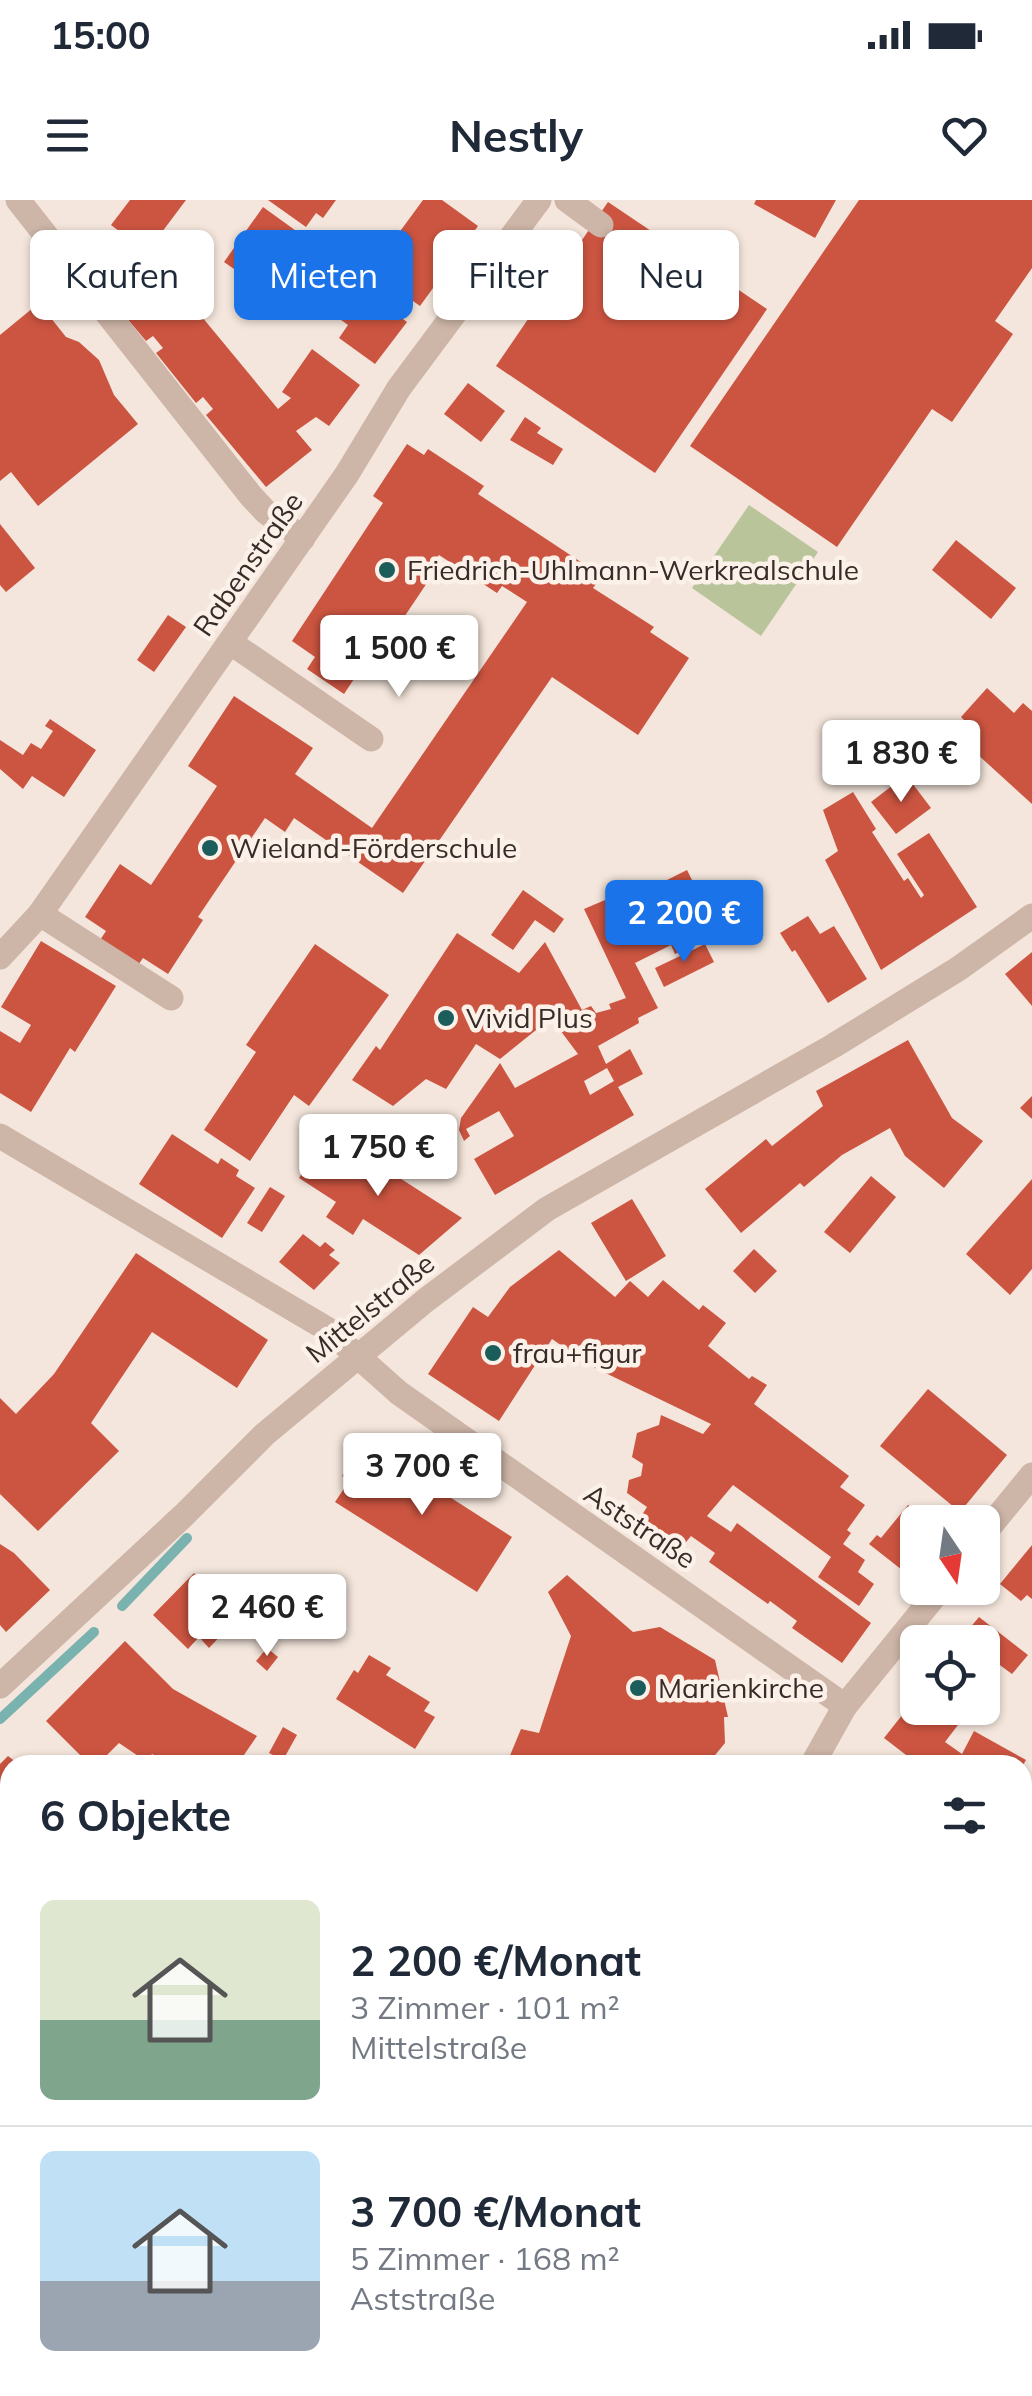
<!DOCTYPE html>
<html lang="de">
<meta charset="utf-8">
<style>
body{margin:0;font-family:Mulish,sans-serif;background:#f6f6f7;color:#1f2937;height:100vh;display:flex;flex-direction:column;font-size:38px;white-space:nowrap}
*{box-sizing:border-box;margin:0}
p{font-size:32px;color:#747a83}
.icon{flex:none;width:55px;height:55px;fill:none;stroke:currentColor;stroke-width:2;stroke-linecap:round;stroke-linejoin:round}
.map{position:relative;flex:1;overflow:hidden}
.details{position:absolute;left:0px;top:1555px;width:1032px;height:642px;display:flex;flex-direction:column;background:#fff;border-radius:30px 30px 0 0;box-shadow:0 2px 8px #0004}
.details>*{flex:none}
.hud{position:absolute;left:30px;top:30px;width:972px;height:90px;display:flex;gap:20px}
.needle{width:65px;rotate:167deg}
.controls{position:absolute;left:900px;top:1305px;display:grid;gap:20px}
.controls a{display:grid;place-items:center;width:100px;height:100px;border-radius:15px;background:#fff;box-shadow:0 2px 8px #0004;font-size:50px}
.price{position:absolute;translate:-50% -85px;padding:0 22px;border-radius:10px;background:#fff;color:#222;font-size:32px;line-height:65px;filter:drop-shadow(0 2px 5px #0008)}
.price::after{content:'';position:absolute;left:50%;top:60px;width:30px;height:22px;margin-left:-15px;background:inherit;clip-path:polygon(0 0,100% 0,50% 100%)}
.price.on{background:#1a73e8;color:#fff}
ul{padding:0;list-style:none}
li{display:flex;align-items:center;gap:30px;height:250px;padding:0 40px}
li+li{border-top:2px solid #e0e1e3}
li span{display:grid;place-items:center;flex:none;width:280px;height:200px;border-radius:15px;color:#555}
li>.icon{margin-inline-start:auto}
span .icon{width:120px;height:120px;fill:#fffc;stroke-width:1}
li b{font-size:42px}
h2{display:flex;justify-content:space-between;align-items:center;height:120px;padding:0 40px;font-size:42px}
.chip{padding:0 35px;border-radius:15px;background:#fff;box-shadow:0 2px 8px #0004;font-size:35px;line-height:90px}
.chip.on{background:#1a73e8;color:#fff}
.status{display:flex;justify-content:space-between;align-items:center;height:70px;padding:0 50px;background:#fff;direction:ltr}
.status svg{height:28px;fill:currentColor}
header{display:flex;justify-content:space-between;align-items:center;height:130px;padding:0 40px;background:#fff;font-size:45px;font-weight:700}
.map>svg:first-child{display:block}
.green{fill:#bac49b}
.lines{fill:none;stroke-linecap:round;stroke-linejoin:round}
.stream{stroke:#79b2af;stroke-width:10}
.building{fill:#cc5541;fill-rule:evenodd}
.minor{stroke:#cdb5a7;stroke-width:25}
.poi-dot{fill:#1b5d5b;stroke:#fbf1e9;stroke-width:4}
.labels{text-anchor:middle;stroke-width:9;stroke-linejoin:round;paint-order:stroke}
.street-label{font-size:28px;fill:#392c28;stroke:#fbf1e9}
.poi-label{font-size:28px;fill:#392c28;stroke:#fbf1e9;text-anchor:start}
</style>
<div class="status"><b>15:00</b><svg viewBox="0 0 49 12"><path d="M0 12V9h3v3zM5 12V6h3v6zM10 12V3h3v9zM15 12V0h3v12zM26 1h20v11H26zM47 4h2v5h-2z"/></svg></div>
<header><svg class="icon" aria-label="menu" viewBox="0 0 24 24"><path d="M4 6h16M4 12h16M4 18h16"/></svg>Nestly<svg class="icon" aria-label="heart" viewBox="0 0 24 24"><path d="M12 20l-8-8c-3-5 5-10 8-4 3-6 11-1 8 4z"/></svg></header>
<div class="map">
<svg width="1032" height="2196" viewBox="0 0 1032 2196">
<rect width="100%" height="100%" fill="#f4e6dc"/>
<!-- green -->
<polygon class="green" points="749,305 818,352 761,436 692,388"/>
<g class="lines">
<!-- stream -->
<g class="stream">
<polyline points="122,1406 187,1338"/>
<polyline points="0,1519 94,1432"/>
</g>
</g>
<!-- building -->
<g class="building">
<polygon points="130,0 186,0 147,52 111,25"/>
<polygon points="268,0 336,0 323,18 316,13 306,27"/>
<polygon points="423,0 442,0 478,26 420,106 371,71"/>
<polygon points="756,0 836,0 815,38 754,4"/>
<polygon points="859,0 1032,0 1032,68 995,121 1013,134 952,222 932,209 837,347 690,246"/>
<polygon points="608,2 767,109 655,273 496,166"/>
<polygon points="263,7 299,33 289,46 296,51 275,80 268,76 260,87 224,62"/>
<polygon points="324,52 354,72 330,109 300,90"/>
<polygon points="164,71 278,209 291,198 282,192 312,149 360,185 329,226 316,217 296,231 312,250 266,287 206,215 213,209 203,197 196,203 156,153 163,148 153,136 146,141 119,109"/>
<polygon points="359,87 407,122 375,164 339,138 348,125 337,117"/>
<polygon points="39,103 66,137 79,142 99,160 114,195 138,224 38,306 11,272 0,281 0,135"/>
<polygon points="468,183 505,211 481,242 444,214"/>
<polygon points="525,217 541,228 537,233 563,249 553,265 510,240"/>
<polygon points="407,244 424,255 428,249 484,286 478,294 602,376 593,388 654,427 650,432 689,458 638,535 552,477 403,693 294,618 285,632 265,618 198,717 203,720 168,774 143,758 136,768 98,743 106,731 85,717 120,664 151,685 217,586 188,566 234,496 313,548 295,574 372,628 527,402 502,386 497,393 439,355 434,363 439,365 378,456 372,452 344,494 307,469 315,457 292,441 383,303 373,296"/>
<polygon points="0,324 35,368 6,392 0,385"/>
<polygon points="956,340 1016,388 991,419 932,370"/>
<polygon points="168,415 186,427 154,472 137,460"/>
<polygon points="987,488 1014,513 1023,503 1032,511 1032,604 954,533 965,521 961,517"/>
<polygon points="50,519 96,550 64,597 32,576 23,589 0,569 0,540 23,555 31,543 41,549 53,531 45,526"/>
<polygon points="906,575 931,608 896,634 871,602"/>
<polygon points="853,592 876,629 872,632 904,681 908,678 921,698 924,695 897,654 929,633 977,707 881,770 825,660 838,651 823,610"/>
<path d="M687 670 711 718 701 723 707 738 675 754 671 745 635 763 658 808 638 818 639 823 598 846 606 864 630 849 643 874 618 887 634 915 495 995 474 959 514 936 499 911 466 929 470 936 464 941 459 930 461 918 500 863 515 888 578 854 551 818 500 859 476 844 446 889 426 879 393 906 352 880 376 846 380 850 457 733 519 773 545 742 582 810 591 806 596 813 611 809 609 804 626 798 584 709 605 700 611 714 654 694 651 688ZM607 868 614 881 590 895 584 881Z"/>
<polygon points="523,690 564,719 554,733 535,720 513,750 491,735"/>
<polygon points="808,716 820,734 834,726 867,779 828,803 795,750 792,752 780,733"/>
<polygon points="41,741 116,786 75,852 70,848 31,912 0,893 0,831 20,843 31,825 1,807"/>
<polygon points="315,744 389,795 309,906 294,895 250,961 204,930 256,852 246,845"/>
<polygon points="705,744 714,762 664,787 655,768"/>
<polygon points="1032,752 1032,806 1005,774"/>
<polygon points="908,840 952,918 983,941 944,988 905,956 890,928 842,955 804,987 800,983 741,1033 705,989 766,939 772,946 823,906 816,891"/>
<polygon points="1032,896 1032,919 1020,908"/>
<polygon points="172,934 218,964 221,958 239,970 236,976 255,988 222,1038 139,984"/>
<polygon points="336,937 370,959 462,1018 419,1055 363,1019 353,1035 326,1017 336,1002 299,978 305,969 312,974"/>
<polygon points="871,976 896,997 850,1053 824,1032"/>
<polygon points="1032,979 1032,1069 1010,1095 966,1054"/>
<polygon points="270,987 285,996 262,1032 247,1023"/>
<polygon points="632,999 666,1056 626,1081 591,1023"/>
<polygon points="303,1034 320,1047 325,1042 335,1050 329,1055 340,1063 314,1090 279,1062"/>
<polygon points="754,1049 777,1071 755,1093 733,1071"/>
<polygon points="559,1050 615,1097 630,1081 648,1097 663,1080 699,1110 703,1105 726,1123 708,1146 749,1179 752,1176 767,1185 754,1204 849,1276 840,1287 865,1305 847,1330 851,1333 843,1344 865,1360 858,1372 874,1384 859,1406 818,1377 831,1357 733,1285 707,1316 731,1332 737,1323 871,1423 842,1463 792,1428 797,1421 770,1401 768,1404 709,1362 715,1353 691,1336 682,1347 640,1318 647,1307 627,1293 629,1280 641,1276 643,1264 632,1257 637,1233 659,1225 661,1215 703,1234 711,1224 591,1166 552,1139 499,1221 428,1174 473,1107 488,1117 510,1087"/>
<polygon points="136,1053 268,1140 237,1188 152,1132 91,1223 119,1251 38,1331 0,1294 0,1198 16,1214 54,1174"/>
<polygon points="928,1189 1007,1255 960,1312 880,1246"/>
<polygon points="364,1242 512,1337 477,1392 335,1302 349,1281 342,1276"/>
<polygon points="908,1305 931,1322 918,1322 918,1369 911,1377 869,1344 877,1335 881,1338"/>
<polygon points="0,1344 14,1353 50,1390 6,1432 0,1425"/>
<polygon points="1032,1345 1032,1399 1027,1395 1021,1401 1000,1384"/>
<polygon points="194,1373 229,1407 218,1417 229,1427 209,1448 199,1437 188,1449 153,1415"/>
<polygon points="567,1375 633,1432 660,1427 715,1460 728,1517 724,1517 725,1543 707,1565 506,1565 521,1529 539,1533 571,1436 548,1392"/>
<polygon points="979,1417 1028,1455 1012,1474 997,1463 986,1478 991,1482 982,1493 982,1442 958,1442"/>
<polygon points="125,1441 173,1489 257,1536 237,1565 172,1565 152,1554 147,1562 119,1543 97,1565 90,1565 46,1521"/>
<polygon points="267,1448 278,1457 267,1471 256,1461"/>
<polygon points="369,1455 391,1468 386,1475 430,1502 424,1511 435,1517 415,1549 336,1499 354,1470 358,1473"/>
<polygon points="918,1495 918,1508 943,1508 961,1521 945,1542 962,1554 974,1531 1026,1560 1023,1565 934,1565 936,1563 929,1557 923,1565 919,1565 884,1538"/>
<polygon points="283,1527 297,1535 283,1560 269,1553"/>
<polygon points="8,1556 20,1565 10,1565 10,1672 0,1666 0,1564"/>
<polygon points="0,1774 10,1780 10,1918 0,1912"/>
<polygon points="1032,2024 1032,2053 1029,2057 1022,2053 1022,2040"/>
<polygon points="1022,2181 1032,2185 1032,2196 1012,2196 1016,2188 1022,2188"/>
<polygon points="454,2188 487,2188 483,2196 466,2196"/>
<polygon points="670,2188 713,2188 711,2196 667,2196"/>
<polygon points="882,2188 911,2188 907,2196"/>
<polygon points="942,2188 991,2188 988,2196 938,2196"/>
</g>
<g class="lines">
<!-- minor -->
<g class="minor">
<polyline points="18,0 251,296 266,312 303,338"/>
<polyline points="567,0 601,25"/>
<polyline points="231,443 371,539"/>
<polyline points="40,714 171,798"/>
<polyline points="0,757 40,714 347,274 399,188 539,0"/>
<polyline points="0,936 327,1129 399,1193 845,1506"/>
<polyline points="982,1336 1032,1275"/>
<polyline points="0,1486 184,1315 265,1234 426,1100 547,1009 833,846 958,769 1032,716"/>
<polyline points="812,1565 845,1506 941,1388"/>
<polyline points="0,1750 10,1755"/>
<polyline points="1022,1927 1032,1933"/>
<polyline points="1022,1984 1032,1989"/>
<polyline points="804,2188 822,2196"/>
<polyline points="626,2196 628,2188"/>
</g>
</g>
<!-- markers -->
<g class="poi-dot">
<circle cx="387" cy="370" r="10"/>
<circle cx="210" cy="648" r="10"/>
<circle cx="446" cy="818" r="10"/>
<circle cx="493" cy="1153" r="10"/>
<circle cx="638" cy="1488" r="10"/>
</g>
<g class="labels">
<!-- street labels -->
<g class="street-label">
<text transform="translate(248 364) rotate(-55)" y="10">Rabenstraße</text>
<text transform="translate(370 1108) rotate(-39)" y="10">Mittelstraße</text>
<text transform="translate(640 1326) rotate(34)" y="10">Aststraße</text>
</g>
<!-- poi labels -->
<g class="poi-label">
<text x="407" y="380">Friedrich-Uhlmann-Werkrealschule</text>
<text x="230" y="658">Wieland-Förderschule</text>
<text x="466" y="828">Vivid Plus</text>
<text x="513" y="1163">frau+figur</text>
<text x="658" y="1498">Marienkirche</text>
</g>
</g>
</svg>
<div class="controls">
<a><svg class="needle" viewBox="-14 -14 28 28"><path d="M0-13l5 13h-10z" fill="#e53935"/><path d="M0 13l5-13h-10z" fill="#747a83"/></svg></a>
<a><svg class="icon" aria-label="locate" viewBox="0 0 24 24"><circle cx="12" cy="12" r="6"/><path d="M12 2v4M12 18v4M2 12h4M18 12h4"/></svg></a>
</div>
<b class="price" style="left:399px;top:500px">1 500 €</b>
<b class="price" style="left:901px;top:605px">1 830 €</b>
<b class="price on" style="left:684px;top:765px">2 200 €</b>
<b class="price" style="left:378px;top:999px">1 750 €</b>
<b class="price" style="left:422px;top:1318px">3 700 €</b>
<b class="price" style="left:267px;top:1459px">2 460 €</b>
<div class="hud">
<a class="chip">Kaufen</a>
<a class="chip on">Mieten</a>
<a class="chip">Filter</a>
<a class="chip">Neu</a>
</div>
<section class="details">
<h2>6 Objekte<svg class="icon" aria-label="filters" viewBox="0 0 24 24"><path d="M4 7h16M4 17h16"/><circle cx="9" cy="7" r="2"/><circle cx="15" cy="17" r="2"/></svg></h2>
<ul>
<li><span style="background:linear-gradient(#dfe7d0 60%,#7fa58c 0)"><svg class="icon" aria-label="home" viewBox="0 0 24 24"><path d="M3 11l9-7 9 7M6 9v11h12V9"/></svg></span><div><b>2 200 €/Monat</b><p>3 Zimmer · 101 m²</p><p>Mittelstraße</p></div></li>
<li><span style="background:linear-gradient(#bfe0f5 65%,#9aa5b1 0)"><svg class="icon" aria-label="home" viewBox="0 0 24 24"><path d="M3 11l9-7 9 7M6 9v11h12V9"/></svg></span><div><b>3 700 €/Monat</b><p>5 Zimmer · 168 m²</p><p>Aststraße</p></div></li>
</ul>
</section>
</div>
